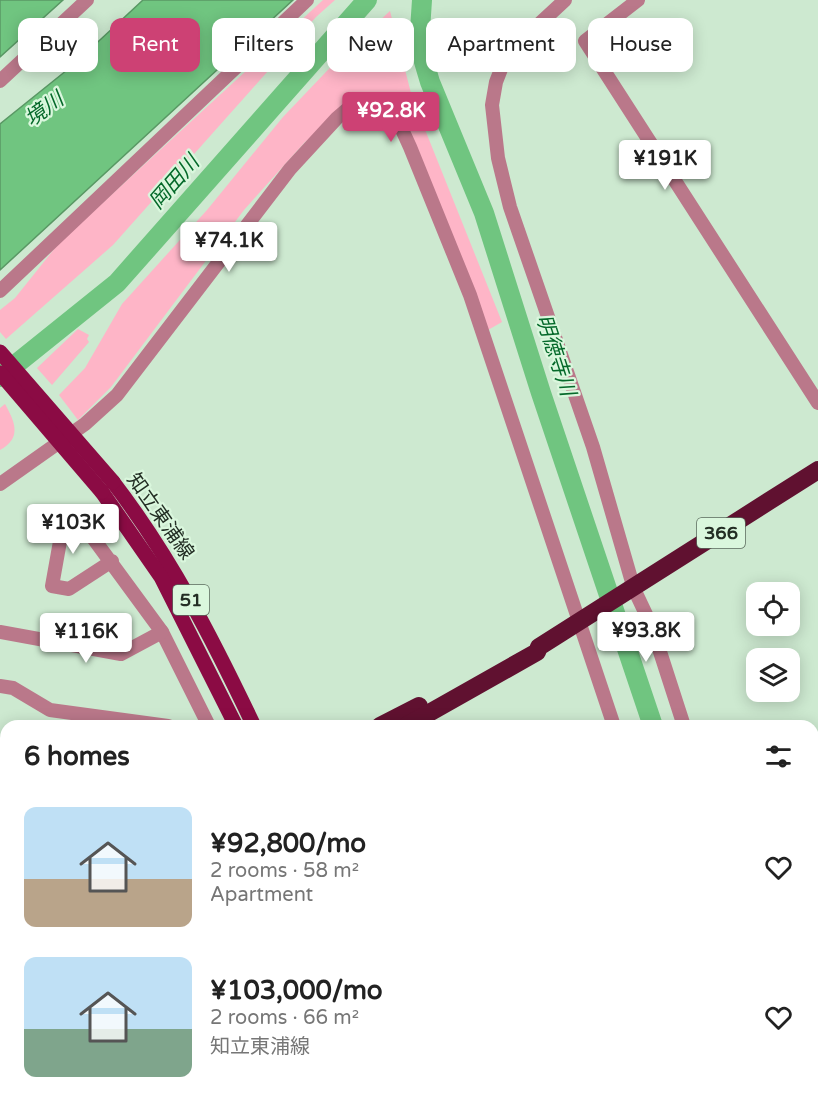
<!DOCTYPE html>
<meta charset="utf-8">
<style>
body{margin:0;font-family:"Varela Round","Noto Sans JP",sans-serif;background:#f6f6f6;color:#222;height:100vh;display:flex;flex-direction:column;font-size:22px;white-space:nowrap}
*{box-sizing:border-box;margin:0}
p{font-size:20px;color:#767676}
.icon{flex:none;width:33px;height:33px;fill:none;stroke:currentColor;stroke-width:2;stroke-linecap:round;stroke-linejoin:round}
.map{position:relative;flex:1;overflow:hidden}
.details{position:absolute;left:0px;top:720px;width:819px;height:384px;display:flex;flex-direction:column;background:#fff;border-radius:18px 18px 0 0;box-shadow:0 3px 15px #0003}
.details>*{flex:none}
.hud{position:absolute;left:18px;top:18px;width:783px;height:54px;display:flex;gap:12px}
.tools{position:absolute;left:746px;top:582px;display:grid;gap:12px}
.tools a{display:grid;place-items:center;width:54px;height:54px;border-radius:12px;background:#fff;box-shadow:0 3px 15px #0003;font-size:30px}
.price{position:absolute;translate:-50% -51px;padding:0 14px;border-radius:6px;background:#fff;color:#222;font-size:20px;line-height:39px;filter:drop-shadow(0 2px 3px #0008)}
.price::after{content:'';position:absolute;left:50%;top:36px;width:18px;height:14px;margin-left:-9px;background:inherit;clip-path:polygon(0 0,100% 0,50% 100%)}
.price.on{background:#cd4174;color:#fff}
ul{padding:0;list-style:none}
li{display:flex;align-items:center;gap:18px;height:150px;padding:0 24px}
li span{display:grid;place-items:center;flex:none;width:168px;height:120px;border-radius:12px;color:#555}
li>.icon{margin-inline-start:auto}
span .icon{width:72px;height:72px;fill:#fffc;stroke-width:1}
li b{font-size:26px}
h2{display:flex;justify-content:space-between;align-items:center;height:72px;padding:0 24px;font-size:26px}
.pill{padding:0 21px;border-radius:12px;background:#fff;box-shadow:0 3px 15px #0003;font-size:21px;line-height:54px}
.pill.on{background:#cd4174;color:#fff}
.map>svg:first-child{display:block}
.built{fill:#bddfc1}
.green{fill:#feb5c7}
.water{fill:#70c580;stroke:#599864;stroke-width:1.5}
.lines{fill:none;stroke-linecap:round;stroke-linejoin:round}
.river{stroke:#70c580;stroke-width:20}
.minor{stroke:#ba788a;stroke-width:14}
.major{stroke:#8b0b44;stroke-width:15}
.highway{stroke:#601130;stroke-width:18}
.major-bridge{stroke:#8b0b44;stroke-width:15}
.labels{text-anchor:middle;stroke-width:4.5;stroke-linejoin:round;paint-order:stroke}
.shield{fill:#daf7dd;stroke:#5a6a5c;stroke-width:1.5}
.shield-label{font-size:18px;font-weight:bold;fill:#232e24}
.street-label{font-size:20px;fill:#232e24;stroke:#daf7dd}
.water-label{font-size:21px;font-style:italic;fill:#05692a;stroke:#daf7dd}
</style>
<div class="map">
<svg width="818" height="1104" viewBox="0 0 818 1104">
<rect width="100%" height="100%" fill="#cde9d0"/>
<!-- built -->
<g class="built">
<polygon points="6,978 6,1098 388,1098 391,1104 0,1104 0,982"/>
<polygon points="591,1098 661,1098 666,1104 581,1104"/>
</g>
<!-- green -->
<g class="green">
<polygon points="323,0 335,0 316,17 113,245 6,339 0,332 0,310 15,298 59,243"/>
<polygon points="390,11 412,97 502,322 488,330 384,100 351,106 305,142 244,210 111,387 78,420 59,395 85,368 122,304 207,210 283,117 344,53"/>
<polygon points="78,329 89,335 87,339 89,342 52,385 37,368"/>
<path d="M5 404C15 422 22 438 0 450V408Z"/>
</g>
<!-- water -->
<g class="water">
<polygon points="0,0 63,0 0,57"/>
<polygon points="143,0 293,0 0,270 0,124 72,66"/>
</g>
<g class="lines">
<!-- river -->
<g class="river">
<polyline points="422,0 419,45 430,82 484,213 541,393 653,726"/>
<polyline points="0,377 117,283 367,0"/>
<polyline points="774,1098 776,1104"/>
</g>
<!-- minor -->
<g class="minor">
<polyline points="565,0 523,39 503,64 496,82 492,105 498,158 510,207 593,447 634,589 652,627 684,726"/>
<polyline points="638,0 585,41 818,403"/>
<polyline points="0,81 87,0"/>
<polyline points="0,291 307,0"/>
<polyline points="0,484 85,424 117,395 290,169 337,118 351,106 366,99 384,100 394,112 410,147 470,295 614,726"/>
<polyline points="112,561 69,589 52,586 64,519 74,512 162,632 209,726"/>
<polyline points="0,632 121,654 162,632"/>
<polyline points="0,686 13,688 50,710 168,726"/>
<polyline points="0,787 6,786"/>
<polyline points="813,823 818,819"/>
<polyline points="0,872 6,868"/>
<polyline points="0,1058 6,1069"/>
<polyline points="674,1098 680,1104"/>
<polyline points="735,1098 737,1104"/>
<polyline points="808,1098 811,1104"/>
<polyline points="566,1104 576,1098"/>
</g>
<!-- major -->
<g class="major">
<path d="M113 482C172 559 213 640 254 726"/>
<polyline points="102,492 161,577 236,726"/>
<polyline points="409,1098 412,1104"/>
<polyline points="429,1098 432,1104"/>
</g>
<!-- highway -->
<g class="highway">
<polyline points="380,726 419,706"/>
<polyline points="406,726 537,652 539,647 818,470"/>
<polyline points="0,944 6,940"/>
<polyline points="0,967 6,964"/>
</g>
<!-- major-bridge -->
<g class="major-bridge">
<polyline points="0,352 113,482"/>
<polyline points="0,373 102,492"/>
</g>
</g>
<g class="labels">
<!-- shield labels -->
<g class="shield">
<rect x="697" y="518" width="48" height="30" rx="4.5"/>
<rect x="173" y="585" width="36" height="30" rx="4.5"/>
</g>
<g class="shield-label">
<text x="721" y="539">366</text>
<text x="191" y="606">51</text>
</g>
<!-- street labels -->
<g class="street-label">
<text transform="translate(161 516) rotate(55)" y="7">知立東浦線</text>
</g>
<!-- water labels -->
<g class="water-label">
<text transform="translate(44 109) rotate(-36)" y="7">境川</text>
<text transform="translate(174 182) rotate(-49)" y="7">岡田川</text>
<text transform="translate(556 355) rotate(72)" y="7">明徳寺川</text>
</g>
</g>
</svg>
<div class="tools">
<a><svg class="icon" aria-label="locate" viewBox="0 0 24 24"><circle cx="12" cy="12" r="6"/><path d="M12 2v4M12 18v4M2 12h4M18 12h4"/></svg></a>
<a><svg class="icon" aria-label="layers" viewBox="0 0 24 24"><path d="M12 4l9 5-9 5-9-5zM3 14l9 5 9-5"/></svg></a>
</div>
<b class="price on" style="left:391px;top:143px">¥92.8K</b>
<b class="price" style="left:665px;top:191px">¥191K</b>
<b class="price" style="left:229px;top:273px">¥74.1K</b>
<b class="price" style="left:73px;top:555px">¥103K</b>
<b class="price" style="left:646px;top:663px">¥93.8K</b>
<b class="price" style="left:86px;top:664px">¥116K</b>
<div class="hud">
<a class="pill">Buy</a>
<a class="pill on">Rent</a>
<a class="pill">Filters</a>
<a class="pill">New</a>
<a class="pill">Apartment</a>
<a class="pill">House</a>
</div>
<section class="details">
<h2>6 homes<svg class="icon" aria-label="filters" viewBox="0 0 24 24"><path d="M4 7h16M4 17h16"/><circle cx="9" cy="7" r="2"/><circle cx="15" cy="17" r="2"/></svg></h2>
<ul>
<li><span style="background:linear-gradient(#bfe0f5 60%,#b9a48a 0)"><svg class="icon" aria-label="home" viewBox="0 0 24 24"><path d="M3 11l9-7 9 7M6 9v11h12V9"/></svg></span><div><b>¥92,800/mo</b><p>2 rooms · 58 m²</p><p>Apartment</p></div><svg class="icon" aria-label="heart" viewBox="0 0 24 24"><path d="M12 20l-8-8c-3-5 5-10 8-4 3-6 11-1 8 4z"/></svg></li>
<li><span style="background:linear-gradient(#bfe0f5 60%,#7fa58c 0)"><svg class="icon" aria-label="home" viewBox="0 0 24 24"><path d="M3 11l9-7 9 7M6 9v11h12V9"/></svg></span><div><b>¥103,000/mo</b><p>2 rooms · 66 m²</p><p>知立東浦線</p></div><svg class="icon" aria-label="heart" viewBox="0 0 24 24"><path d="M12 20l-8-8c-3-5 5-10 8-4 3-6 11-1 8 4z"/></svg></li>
</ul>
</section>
</div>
